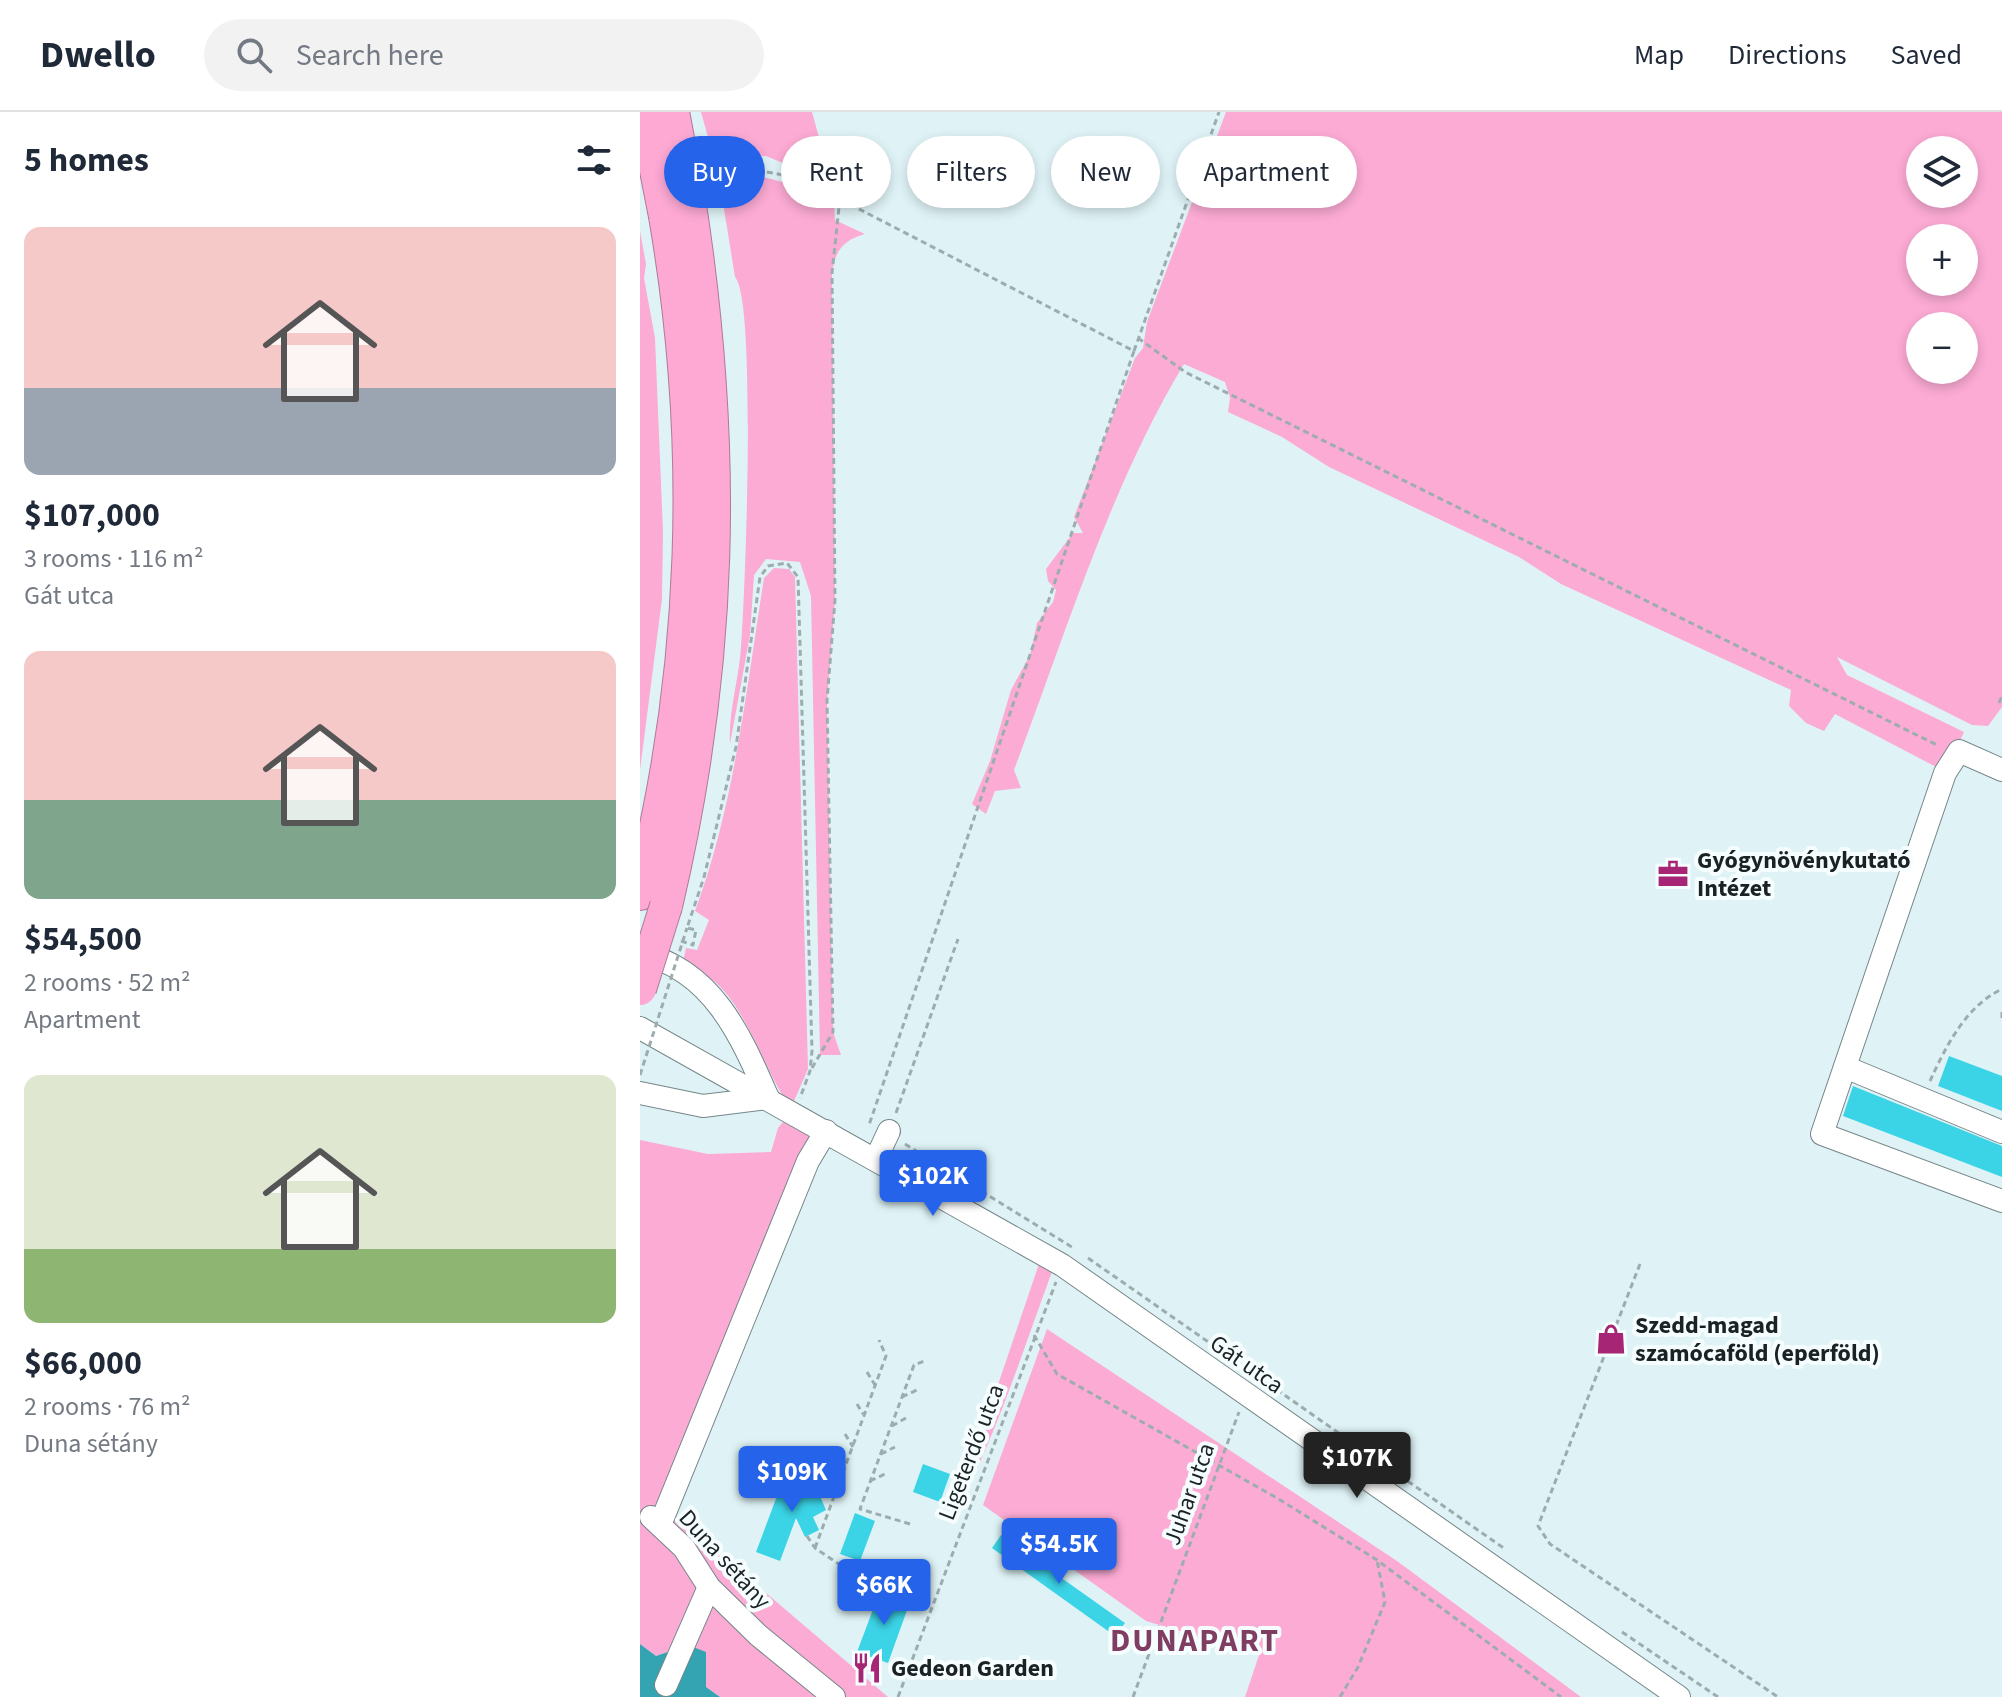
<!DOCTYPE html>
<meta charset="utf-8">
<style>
body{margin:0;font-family:"Source Sans 3",sans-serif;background:#f2f2f3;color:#1f2937;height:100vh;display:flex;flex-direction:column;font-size:30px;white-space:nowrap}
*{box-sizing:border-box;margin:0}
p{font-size:26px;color:#747a83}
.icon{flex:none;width:44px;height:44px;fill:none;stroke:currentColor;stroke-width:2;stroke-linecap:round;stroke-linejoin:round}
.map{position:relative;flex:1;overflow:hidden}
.panel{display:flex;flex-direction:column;background:#fff;width:640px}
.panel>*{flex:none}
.top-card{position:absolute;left:24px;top:24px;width:760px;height:72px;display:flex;gap:16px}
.controls{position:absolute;left:1266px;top:24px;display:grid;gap:16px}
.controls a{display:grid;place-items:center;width:72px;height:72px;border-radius:50%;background:#fff;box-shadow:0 4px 12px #0003;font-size:40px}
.price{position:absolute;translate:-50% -68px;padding:0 18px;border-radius:8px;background:#2563eb;color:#fff;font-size:26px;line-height:52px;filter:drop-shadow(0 2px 4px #0008)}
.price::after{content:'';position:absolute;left:50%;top:48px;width:24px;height:18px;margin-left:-12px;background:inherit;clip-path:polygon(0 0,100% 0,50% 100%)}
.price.current{background:#222;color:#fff}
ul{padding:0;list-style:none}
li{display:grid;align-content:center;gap:16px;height:424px;padding:0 24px}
li span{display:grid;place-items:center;height:248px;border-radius:16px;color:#555}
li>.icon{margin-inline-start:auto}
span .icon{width:144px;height:144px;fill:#fffc;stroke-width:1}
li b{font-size:34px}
h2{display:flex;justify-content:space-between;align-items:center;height:96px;padding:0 24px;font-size:34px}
.chip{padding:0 28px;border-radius:36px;background:#fff;box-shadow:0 4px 12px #0003;font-size:28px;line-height:72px}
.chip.current{background:#2563eb;color:#fff}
header{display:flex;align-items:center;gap:48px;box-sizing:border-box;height:112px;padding:0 40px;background:#fff;border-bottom:2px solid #e0e1e3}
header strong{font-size:38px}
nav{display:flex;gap:44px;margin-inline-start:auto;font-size:28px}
.search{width:560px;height:72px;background:#f2f2f3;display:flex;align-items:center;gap:20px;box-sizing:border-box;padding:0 28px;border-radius:44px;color:#747a83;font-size:30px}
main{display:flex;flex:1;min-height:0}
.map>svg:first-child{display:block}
.green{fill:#fcabd4;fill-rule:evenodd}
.water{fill:#34a4b2}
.building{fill:#3bd4e7}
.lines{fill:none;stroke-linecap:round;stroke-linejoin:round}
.minor-casing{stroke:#748688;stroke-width:24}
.highway-casing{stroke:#ae7a96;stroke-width:34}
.path{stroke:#9dadaf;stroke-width:3;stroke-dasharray:6 4;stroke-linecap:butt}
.minor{stroke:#fff;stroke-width:22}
.highway{stroke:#fda9d4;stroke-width:32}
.highway-bridge-casing{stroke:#ae7a96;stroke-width:34;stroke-linecap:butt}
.path-bridge{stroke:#9dadaf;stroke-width:3;stroke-dasharray:6 4;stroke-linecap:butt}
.highway-bridge{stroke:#fda9d4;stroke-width:32}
.labels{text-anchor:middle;stroke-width:8;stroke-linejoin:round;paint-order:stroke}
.poi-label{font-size:24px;font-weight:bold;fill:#1b2223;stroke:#f6fdff;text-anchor:start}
.street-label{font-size:24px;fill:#1b2223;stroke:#f6fdff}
.district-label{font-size:32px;font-weight:bold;letter-spacing:2px;fill:#7f3e61;stroke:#f6fdff}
</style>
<header>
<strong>Dwello</strong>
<div class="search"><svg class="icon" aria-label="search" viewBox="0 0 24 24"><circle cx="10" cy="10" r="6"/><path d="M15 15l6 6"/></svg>Search here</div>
<nav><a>Map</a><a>Directions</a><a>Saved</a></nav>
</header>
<main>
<section class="panel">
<h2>5 homes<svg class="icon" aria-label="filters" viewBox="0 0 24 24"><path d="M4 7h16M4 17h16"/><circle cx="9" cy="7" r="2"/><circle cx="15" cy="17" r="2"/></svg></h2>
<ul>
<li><span style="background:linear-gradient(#f6c9c9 65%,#9aa5b1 0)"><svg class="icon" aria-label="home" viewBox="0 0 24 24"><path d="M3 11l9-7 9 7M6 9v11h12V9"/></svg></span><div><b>$107,000</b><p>3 rooms · 116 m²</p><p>Gát utca</p></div></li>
<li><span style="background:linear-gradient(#f6c9c9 60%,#7fa58c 0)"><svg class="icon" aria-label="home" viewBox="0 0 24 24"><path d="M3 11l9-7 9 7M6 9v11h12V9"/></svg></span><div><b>$54,500</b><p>2 rooms · 52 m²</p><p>Apartment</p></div></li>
<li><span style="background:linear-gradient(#dfe7d0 70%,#8fb573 0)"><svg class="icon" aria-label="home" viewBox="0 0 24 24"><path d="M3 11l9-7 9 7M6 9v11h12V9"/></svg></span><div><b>$66,000</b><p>2 rooms · 76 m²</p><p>Duna sétány</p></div></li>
</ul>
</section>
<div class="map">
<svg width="1362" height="1585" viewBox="0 0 1362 1585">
<rect width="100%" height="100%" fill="#dff3f6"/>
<!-- green -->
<g class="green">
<polygon points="61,0 172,0 183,40 210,85 176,65 126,44 85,46 96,33 71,36"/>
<path d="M586 0H1362V595L1348 614 1332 613 1197 545 1207 563 1324 620 1314 642 1300 657 1195 602 1184 619 1166 611 1149 594 1151 578 921 472 879 445 689 355 642 325 588 300 590 286 585 270 544 252C469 377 426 521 374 658L381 676 355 679 346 702 332 692 350 649 371 578 390 543 397 511 413 490 416 478 408 469 406 457 433 421H443L434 405 495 246 503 236 507 210ZM1280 38H1324V82H1280ZM1280 126H1324V170H1280ZM1280 214H1324V258H1280Z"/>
<path d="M101 63C136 64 163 77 194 92L195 108 225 122C203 128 195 139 192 161L195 488 187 589 193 920 201 943H180L171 484 160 450 126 447 114 463 110 523 90 632C88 600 99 568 101 535 105 486 117 189 95 165L79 66Z"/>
<polygon points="0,119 6,152 4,166 15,226 23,419 22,487 0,658"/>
<path d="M134 456 149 457 155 465 168 957 151 996C124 960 106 892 71 867 63 861 51 858 42 854L46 836 57 838 69 808 55 799C95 691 106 579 124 466Z"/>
<polygon points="152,999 186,1019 31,1400 248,1585 80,1585 66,1575 48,1533 16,1544 0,1532 0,1028 68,1042 131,1040 138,1016"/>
<path d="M400 1149 413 1157C382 1240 357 1324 314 1402Z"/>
<polygon points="407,1217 757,1449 941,1585 605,1585 619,1543 506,1509 343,1393"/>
</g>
<!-- water -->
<polygon class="water" points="0,1532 16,1544 48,1533 66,1540 66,1575 80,1585 0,1585"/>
<!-- building -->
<g class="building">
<polygon points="1309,944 1362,964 1362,999 1298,974"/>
<polygon points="1213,974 1362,1034 1362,1065 1203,1004"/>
<polygon points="283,1352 310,1362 300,1390 273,1380"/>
<polygon points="146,1360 193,1378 180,1384 186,1398 173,1405 179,1418 165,1425 156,1406 140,1449 116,1440"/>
<polygon points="215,1401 235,1409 220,1449 200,1442"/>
<polygon points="361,1423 485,1511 475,1524 352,1436"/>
<polygon points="240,1479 270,1490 248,1551 217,1540"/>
</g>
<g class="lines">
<!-- minor casing -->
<g class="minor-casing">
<g id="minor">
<polyline points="1362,658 1319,639 1305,661 1182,1022 1362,1089"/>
<path d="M0 841C73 858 101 924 128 986"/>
<polyline points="0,916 422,1153 1039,1585"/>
<polyline points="1205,955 1362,1020"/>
<polyline points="0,981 63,994 128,986"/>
<polyline points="236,1047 249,1019"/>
<polyline points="11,1405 44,1436 69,1475 118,1523 194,1585"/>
<polyline points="20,1413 168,1049 186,1019"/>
<polyline points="26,1573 69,1475"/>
</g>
</g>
<!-- highway casing -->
<g class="highway-casing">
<g id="highway">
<polyline points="2,0 12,38"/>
<polyline points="33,0 39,32"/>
<path d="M0 782C57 561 64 330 25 104"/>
<path d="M26 794C83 553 87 336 50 93"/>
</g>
</g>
<!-- path -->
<g class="path">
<polyline points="67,58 122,59 159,66 494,239 229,1013"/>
<polyline points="498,226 545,260 1299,634"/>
<polyline points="494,239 579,0"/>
<polyline points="1359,591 1362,584"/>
<polyline points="41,829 53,833 56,818 47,816 64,765 96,635 120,465 128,454 147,451 158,465 172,939 170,959 160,986"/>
<polyline points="1362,900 1362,909"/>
<polyline points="172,956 193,920 187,589 195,488 192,161 200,86"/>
<path d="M1290 969C1306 934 1326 894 1362 877"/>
<polyline points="256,1001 318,827"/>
<polyline points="265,1032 435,1137"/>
<polyline points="448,1146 865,1437"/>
<polyline points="1000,1152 898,1414 910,1432 1138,1585"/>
<polyline points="394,1223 417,1262 637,1386 737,1448 921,1585"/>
<polyline points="227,1260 235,1273"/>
<polyline points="262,1285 277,1278"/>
<polyline points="217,1292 223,1302"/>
<polyline points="252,1314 266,1306"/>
<polyline points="205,1322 213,1335"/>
<polyline points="241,1342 255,1335"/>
<polyline points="193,1353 201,1366"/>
<polyline points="230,1369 245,1362"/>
<polyline points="270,1412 220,1397 274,1253 287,1248"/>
<polyline points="167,1424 175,1436 234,1476"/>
<polyline points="175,1436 246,1244 239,1228"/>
<polyline points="982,1520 1078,1585"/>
<polyline points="258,1585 416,1170"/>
<polyline points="493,1585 599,1300"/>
<polyline points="700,1585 718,1555 745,1490 737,1448"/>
</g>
<!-- minor -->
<use href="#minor" class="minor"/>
<!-- highway -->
<use href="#highway" class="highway"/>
<!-- highway-bridge casing -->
<g class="highway-bridge-casing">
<g id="highway-bridge">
<polyline points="39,32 50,93"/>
<polyline points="12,38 25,104"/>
<polyline points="0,877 26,794"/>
</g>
</g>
<!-- path-bridge -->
<polyline class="path-bridge" points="0,963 47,816"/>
<!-- highway-bridge -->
<use href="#highway-bridge" class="highway-bridge"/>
</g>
<!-- icons -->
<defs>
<g id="office-bare" transform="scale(2.4)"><path d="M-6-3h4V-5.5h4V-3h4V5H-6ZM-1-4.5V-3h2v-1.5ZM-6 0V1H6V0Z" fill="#a62675" stroke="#f6fdff" stroke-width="2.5" paint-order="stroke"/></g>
<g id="shop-bare" transform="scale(2.4)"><path d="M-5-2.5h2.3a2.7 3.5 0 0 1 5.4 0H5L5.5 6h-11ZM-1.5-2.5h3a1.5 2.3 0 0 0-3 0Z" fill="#a62675" stroke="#f6fdff" stroke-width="2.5" paint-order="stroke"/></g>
<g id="restaurant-bare" transform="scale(2.4)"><path d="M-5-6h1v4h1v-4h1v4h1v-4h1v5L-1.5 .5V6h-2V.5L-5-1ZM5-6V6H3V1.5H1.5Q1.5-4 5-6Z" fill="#a62675" stroke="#f6fdff" stroke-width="2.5" paint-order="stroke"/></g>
</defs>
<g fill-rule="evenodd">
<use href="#office-bare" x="1033" y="762"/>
<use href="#shop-bare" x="971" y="1227"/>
<use href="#restaurant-bare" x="227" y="1556"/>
</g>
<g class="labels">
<!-- poi labels -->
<g class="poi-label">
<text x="1057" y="756">Gyógynövénykutató<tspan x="1057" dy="28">Intézet</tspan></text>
<text x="995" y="1221">Szedd-magad<tspan x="995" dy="28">szamócaföld (eperföld)</tspan></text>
<text x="251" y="1564">Gedeon Garden</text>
</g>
<!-- street labels -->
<g class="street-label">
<text transform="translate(607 1252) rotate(35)" y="8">Gát utca</text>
<text transform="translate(331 1340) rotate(-69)" y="8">Ligeterdő utca</text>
<text transform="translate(549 1382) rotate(-70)" y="8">Juhar utca</text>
<text transform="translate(85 1447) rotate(48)" y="8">Duna sétány</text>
</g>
<!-- district labels -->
<g class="district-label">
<text x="555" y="1539">DUNAPART</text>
</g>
</g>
</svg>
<div class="controls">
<a><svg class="icon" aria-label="layers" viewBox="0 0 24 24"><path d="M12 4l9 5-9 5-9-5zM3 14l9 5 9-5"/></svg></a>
<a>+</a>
<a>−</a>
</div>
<b class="price" style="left:293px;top:1106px">$102K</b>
<b class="price current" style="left:717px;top:1388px">$107K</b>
<b class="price" style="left:152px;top:1402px">$109K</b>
<b class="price" style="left:419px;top:1474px">$54.5K</b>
<b class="price" style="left:244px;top:1515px">$66K</b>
<div class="top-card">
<a class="chip current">Buy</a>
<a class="chip">Rent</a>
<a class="chip">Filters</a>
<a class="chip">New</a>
<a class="chip">Apartment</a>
</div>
</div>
</main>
